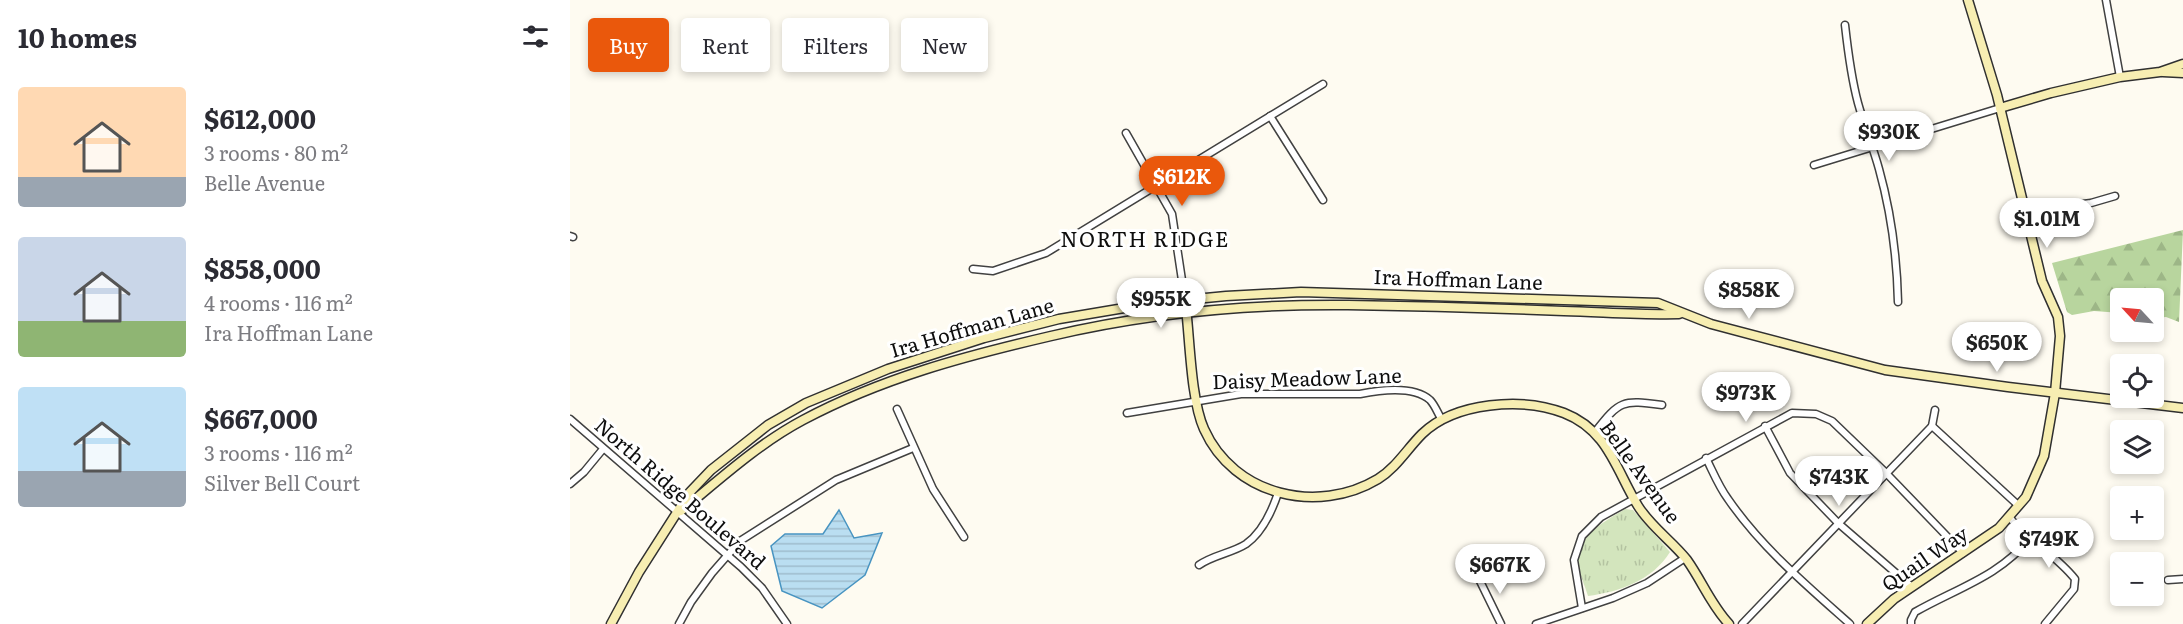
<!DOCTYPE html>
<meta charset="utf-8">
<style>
body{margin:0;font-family:Literata,serif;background:#f7f7f7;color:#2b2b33;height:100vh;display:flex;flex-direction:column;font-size:22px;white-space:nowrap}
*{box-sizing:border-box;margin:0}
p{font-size:20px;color:#7c7c81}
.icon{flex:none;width:33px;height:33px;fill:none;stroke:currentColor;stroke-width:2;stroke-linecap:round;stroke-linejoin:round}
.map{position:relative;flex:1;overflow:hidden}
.sheet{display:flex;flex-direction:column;background:#fff;width:570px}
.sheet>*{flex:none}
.hud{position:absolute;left:18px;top:18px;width:570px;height:54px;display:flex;gap:12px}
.needle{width:39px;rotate:296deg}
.tools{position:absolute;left:1540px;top:288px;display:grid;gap:12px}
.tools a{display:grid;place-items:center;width:54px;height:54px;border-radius:6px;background:#fff;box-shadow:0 3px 9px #0003;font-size:30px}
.price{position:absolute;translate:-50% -51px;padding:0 14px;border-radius:21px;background:#fff;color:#222;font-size:20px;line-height:39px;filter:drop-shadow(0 2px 3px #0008)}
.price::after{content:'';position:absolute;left:50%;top:36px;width:18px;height:14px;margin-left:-9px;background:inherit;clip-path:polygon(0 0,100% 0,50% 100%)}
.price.on{background:#ea580c;color:#fff}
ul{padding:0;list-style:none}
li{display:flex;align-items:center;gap:18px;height:150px;padding:0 18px}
li span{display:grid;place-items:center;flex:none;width:168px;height:120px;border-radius:6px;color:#555}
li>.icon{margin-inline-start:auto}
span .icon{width:72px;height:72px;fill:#fffc;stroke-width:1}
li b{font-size:26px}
h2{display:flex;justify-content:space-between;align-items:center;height:72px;padding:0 18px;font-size:26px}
.tag{padding:0 21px;border-radius:6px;background:#fff;box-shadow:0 3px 9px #0003;font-size:21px;line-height:54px}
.tag.on{background:#ea580c;color:#fff}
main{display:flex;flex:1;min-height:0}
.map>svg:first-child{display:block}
.forest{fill:url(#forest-firs)}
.park{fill:url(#park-tufts)}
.water{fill:url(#water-rules);stroke:#4894c1;stroke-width:1.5}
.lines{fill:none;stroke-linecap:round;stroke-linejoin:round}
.street-casing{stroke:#414141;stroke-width:9}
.secondary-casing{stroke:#303030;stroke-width:11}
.street{stroke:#fff;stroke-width:6}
.secondary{stroke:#f7eeb2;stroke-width:8}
.labels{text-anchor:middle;stroke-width:6;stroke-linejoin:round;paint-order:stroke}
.street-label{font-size:20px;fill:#0e0e0e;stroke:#fff}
.neighbourhood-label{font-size:21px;letter-spacing:1.5px;fill:#0e0e0e;stroke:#fff}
</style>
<main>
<section class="sheet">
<h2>10 homes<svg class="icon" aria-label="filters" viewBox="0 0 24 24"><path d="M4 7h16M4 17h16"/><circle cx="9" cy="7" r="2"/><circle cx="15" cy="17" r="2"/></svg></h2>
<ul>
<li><span style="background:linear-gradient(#ffd9b3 75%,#9aa5b1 0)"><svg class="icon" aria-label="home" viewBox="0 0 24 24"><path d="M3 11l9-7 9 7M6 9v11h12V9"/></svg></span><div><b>$612,000</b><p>3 rooms · 80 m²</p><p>Belle Avenue</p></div></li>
<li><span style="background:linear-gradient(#c9d6e8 70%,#8fb573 0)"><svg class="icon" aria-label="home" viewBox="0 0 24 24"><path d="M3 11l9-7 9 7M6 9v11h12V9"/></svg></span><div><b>$858,000</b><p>4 rooms · 116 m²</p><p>Ira Hoffman Lane</p></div></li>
<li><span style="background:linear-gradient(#bfe0f5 70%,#9aa5b1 0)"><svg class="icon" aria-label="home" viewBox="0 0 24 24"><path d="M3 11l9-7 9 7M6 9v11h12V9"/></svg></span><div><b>$667,000</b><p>3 rooms · 116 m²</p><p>Silver Bell Court</p></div></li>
</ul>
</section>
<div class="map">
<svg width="1613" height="624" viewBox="0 0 1613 624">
<defs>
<pattern id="forest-firs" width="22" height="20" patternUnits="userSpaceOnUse" patternTransform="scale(1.5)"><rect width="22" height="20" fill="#b8d59e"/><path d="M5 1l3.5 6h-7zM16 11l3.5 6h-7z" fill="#9db687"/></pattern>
<pattern id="park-tufts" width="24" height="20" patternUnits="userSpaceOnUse" patternTransform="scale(1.5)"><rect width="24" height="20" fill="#d3e5bd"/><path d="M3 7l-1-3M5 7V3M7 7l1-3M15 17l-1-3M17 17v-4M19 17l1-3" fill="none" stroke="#b4c3a1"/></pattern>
<pattern id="water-rules" width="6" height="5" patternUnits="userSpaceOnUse" patternTransform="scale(1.5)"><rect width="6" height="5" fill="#badef1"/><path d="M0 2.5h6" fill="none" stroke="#9fbdcd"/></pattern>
</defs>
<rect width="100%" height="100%" fill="#fefbf1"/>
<!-- forest -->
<polygon class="forest" points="1613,230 1609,322 1596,317 1584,318 1584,298 1551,298 1551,313 1524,311 1502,315 1497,312 1482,263"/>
<!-- park -->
<path class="park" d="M1055 509 1063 510 1100 552C1083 580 1049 592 1018 596 1015 586 1010 575 1008 564 1004 537 1037 520 1055 509Z"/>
<!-- water -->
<polygon class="water" points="269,510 284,538 312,533 295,575 252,608 212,591 201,546 215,534 253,534"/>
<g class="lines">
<!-- street casing -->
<g class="street-casing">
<g id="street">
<polyline points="1536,0 1550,77"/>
<path d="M1275 25C1278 52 1281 77 1288 103 1294 125 1303 147 1309 169 1321 212 1327 258 1328 302"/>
<polyline points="700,116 753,200"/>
<polyline points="556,133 602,214 615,300"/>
<polyline points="1244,165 1430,108"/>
<polyline points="1456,211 1521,203 1545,196"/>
<polyline points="0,236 3,237"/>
<polyline points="403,269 423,271 476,253 753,84"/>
<polyline points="327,409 363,489 394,537"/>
<path d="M557 413 671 394H790C810 390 843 385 860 400 865 405 868 414 872 420"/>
<polyline points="0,419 171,567 192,588 217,624"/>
<polyline points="1195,426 1220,473 1268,523 1342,587"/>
<polyline points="1362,426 1449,506"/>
<path d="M1025 432C1050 400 1052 400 1092 405"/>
<path d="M1136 458C1143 472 1149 487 1158 499 1191 547 1236 585 1280 624"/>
<polyline points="0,484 14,472 33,449"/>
<path d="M1440 518C1459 541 1486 555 1505 579L1504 589 1475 624"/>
<path d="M629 565C643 555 662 553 676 544 693 532 702 511 708 493"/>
<polyline points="908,577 931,624"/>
<polyline points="1598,580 1613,579"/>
<polyline points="1012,608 1004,560 1012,536 1031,517 1222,413 1246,414 1262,421 1316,473 1393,553"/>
<polyline points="109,624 121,602 142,573 170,541 266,480 343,448"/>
<polyline points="966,624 1043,598 1077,583 1115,558"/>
<polyline points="1172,624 1362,426 1365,410"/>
<path d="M1341 624V620L1345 612C1385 589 1430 576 1459 539"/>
</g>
</g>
<!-- secondary casing -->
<g class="secondary-casing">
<g id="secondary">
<polyline points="1593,72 1613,73"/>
<polyline points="1430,108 1481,93 1550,77 1590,72 1613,64"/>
<path d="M616 308C620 342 621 400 634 429 664 496 748 515 808 479 826 468 837 449 852 434 885 402 952 397 994 413 1038 430 1046 470 1068 506 1081 527 1102 541 1117 560 1132 581 1141 605 1159 624"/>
<path d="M111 511C150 479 188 444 233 420 312 378 395 356 481 336 578 313 679 304 778 305 850 306 922 308 994 311 1033 312 1071 315 1109 314"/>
<polyline points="41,624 69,572 120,492 141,470 198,425 236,403 318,369 414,338 489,319 584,303 656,296 731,292 1088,303 1141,324 1315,370 1438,387 1613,408"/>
<polyline points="1297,624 1324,599 1429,528 1456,497 1474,456 1485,393 1490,336 1488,317 1472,281 1427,95 1398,0"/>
</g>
</g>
<!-- street -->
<use href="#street" class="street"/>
<!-- secondary -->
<use href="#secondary" class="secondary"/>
</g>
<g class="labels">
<!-- street labels -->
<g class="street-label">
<text transform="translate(888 280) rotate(2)" y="7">Ira Hoffman Lane</text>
<text transform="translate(402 328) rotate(-16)" y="7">Ira Hoffman Lane</text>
<text transform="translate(737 379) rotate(-2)" y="7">Daisy Meadow Lane</text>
<text transform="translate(1070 472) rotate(54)" y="7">Belle Avenue</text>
<text transform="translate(110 494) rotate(41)" y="7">North Ridge Boulevard</text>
<text transform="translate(1355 559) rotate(-34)" y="7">Quail Way</text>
</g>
<!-- neighbourhood labels -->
<g class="neighbourhood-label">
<text x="575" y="247">NORTH RIDGE</text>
</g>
</g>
</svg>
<div class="tools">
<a><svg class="needle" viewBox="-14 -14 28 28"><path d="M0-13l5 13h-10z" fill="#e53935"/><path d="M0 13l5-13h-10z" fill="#7c7c81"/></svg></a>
<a><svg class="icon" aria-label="locate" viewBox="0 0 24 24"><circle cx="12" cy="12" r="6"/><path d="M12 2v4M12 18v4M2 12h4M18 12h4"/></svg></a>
<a><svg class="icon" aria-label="layers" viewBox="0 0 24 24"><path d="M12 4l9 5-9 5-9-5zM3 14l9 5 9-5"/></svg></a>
<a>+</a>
<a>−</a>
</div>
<b class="price" style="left:1319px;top:162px">$930K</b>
<b class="price on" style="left:612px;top:207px">$612K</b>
<b class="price" style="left:1477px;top:249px">$1.01M</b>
<b class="price" style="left:1179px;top:320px">$858K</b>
<b class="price" style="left:591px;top:329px">$955K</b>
<b class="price" style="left:1427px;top:373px">$650K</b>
<b class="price" style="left:1176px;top:423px">$973K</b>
<b class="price" style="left:1269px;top:507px">$743K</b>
<b class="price" style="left:1479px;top:569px">$749K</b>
<b class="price" style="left:930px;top:595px">$667K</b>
<div class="hud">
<a class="tag on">Buy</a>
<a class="tag">Rent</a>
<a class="tag">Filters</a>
<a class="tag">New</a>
</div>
</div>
</main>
